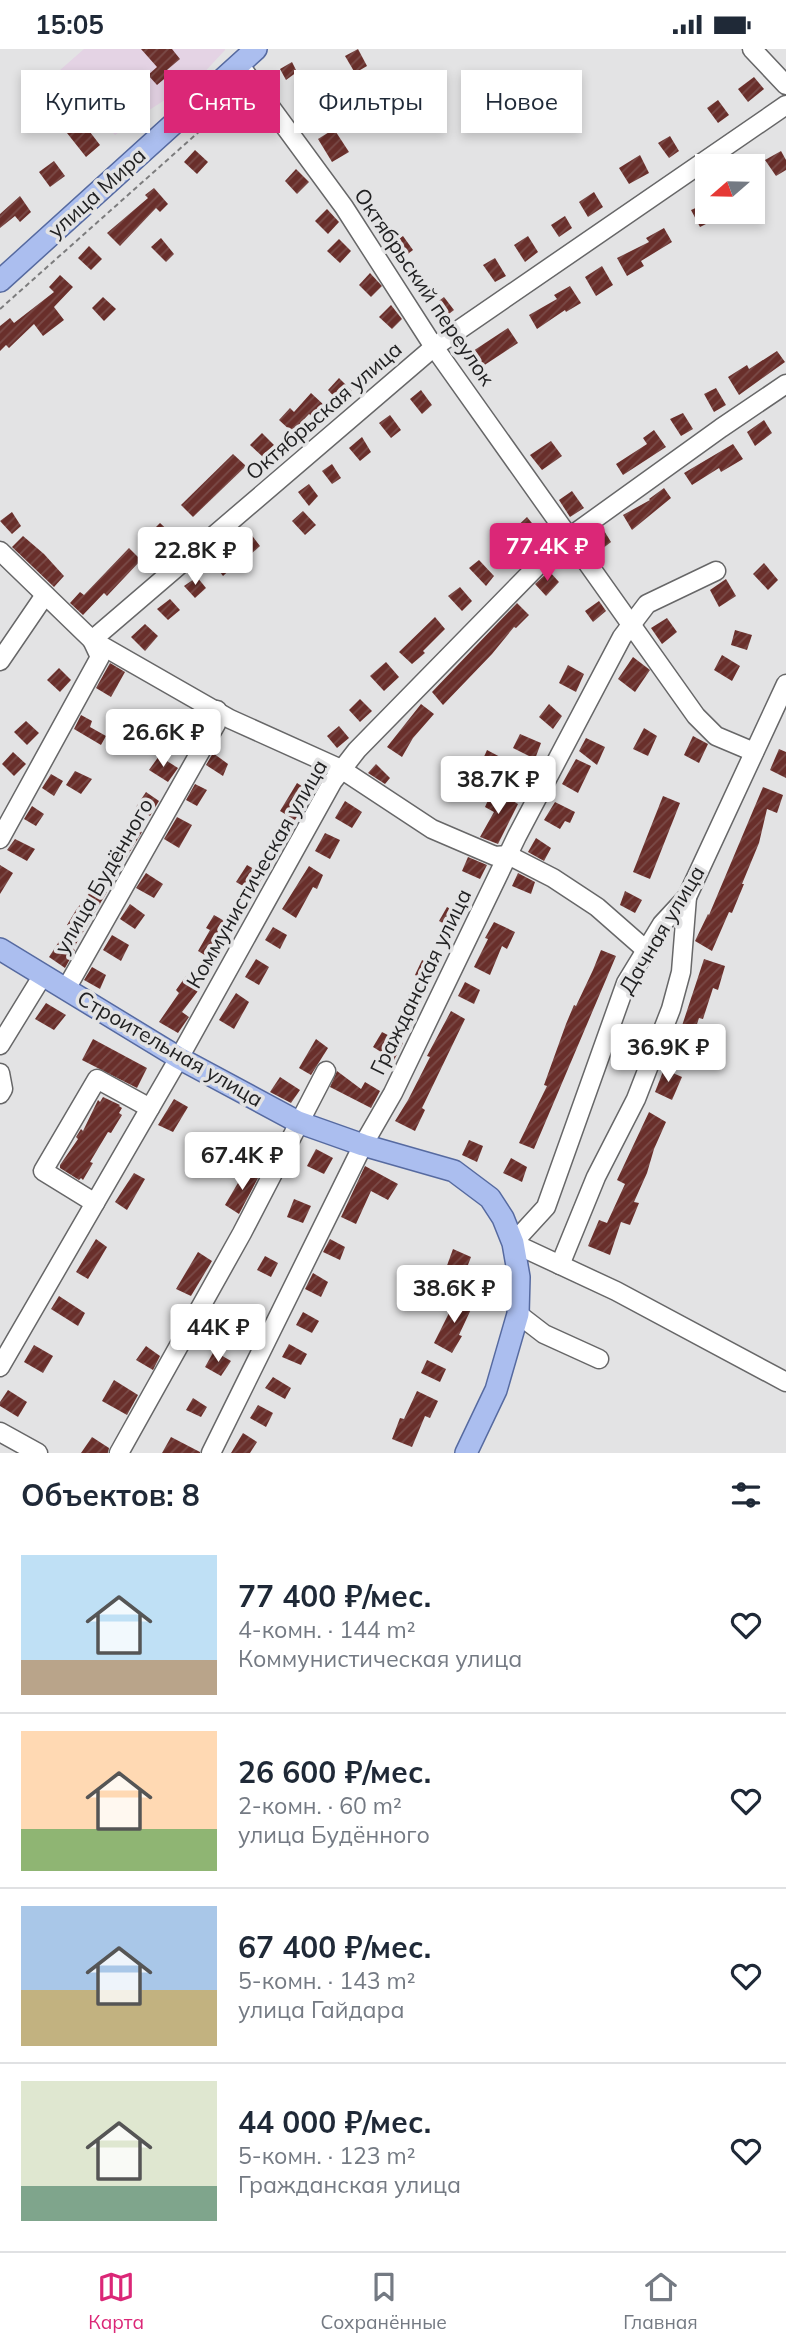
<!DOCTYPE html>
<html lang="ru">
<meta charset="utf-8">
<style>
body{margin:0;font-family:Mulish,sans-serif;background:#f6f6f7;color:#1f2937;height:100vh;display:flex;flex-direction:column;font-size:26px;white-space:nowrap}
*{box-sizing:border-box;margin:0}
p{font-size:23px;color:#747a83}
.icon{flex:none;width:38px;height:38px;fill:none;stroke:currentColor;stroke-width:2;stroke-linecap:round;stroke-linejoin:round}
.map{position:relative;height:1404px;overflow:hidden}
.panel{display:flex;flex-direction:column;background:#fff;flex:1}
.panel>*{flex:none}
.top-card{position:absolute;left:21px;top:21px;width:746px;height:63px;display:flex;gap:14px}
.needle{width:46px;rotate:250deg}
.buttons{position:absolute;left:695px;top:105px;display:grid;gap:14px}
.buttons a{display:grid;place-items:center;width:70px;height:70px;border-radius:0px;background:#fff;box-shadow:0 4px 10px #0003;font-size:35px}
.price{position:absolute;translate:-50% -60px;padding:0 16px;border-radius:7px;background:#fff;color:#222;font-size:23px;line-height:46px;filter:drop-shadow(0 2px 4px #0008)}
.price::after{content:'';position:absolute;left:50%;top:42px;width:21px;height:16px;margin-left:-10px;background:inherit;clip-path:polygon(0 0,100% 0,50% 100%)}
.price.on{background:#db2777;color:#fff}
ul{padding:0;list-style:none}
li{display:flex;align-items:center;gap:21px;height:175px;padding:0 21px}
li+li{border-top:2px solid #e0e1e3}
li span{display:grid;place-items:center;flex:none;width:196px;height:140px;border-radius:0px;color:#555}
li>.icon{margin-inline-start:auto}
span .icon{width:84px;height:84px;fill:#fffc;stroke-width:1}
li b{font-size:30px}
h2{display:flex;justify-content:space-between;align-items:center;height:84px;padding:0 21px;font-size:30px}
.pill{padding:0 24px;border-radius:0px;background:#fff;box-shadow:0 4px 10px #0003;font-size:24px;line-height:63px}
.pill.on{background:#db2777;color:#fff}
.status{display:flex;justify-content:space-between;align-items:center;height:49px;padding:0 35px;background:#fff;direction:ltr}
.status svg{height:19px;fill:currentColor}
.dock{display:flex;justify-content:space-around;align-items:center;height:98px;border-top:2px solid #e0e1e3;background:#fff;font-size:19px;color:#747a83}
.dock a{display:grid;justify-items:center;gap:4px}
.dock .on{color:#db2777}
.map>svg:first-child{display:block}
.education{fill:#e4d3e4}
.building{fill:url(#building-hatch)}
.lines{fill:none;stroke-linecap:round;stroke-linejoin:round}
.minor-casing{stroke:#676768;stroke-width:21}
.major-casing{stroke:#566aa0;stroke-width:24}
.path{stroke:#7c7c7d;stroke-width:2;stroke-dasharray:5 3.5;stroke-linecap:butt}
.minor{stroke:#fff;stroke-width:18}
.major{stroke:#abbeef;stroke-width:21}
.labels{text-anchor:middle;stroke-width:7;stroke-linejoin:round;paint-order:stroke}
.street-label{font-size:21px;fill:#212122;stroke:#e3e3e4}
</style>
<div class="status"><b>15:05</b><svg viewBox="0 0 49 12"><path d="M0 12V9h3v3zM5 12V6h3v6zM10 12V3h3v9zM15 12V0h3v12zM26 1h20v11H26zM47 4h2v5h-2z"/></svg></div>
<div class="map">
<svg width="786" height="1404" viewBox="0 0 786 1404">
<defs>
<pattern id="building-hatch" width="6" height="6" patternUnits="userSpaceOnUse" patternTransform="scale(1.75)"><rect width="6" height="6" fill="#692f2b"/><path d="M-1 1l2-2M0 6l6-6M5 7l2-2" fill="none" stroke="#7a4b48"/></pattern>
</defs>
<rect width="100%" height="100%" fill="#e3e3e4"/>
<!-- education -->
<polygon class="education" points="84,0 225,0 225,1 199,29 143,65 115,86 59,22"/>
<!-- building -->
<g class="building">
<polygon points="141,0 172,0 180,10 167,21 170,25 157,36 148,26 157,18"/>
<polygon points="358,0 367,17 355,24 345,7"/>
<polygon points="292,13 297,23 286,31 280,20"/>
<polygon points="754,28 764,40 748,53 738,40"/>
<polygon points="718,51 729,66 718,74 707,59"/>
<polygon points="238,60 251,73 239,84 227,72"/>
<polygon points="85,69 94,80 90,83 100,96 86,108 67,84"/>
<polygon points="334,80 349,103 332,113 318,90"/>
<polygon points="670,87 679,102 669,109 658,94"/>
<polygon points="195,101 208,113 197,125 184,113"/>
<polygon points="781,102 786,111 786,121 776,127 765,111"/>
<polygon points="640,106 649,124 629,135 619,119"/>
<polygon points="54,112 65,127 50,138 39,123"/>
<polygon points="296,120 309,133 297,145 285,132"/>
<polygon points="154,139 168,155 160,163 156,159 120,197 107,184 148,149 145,146"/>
<polygon points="594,143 603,158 588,168 579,153"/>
<polygon points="20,147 31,163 20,173 15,167 0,179 0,165"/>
<polygon points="707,154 707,163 730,163 700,178 691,161"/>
<polygon points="327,160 339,173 328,185 315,172"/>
<polygon points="565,167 572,179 559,188 551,176"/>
<polygon points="664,179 672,193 641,212 644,217 627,227 617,209 649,193 646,189"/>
<polygon points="403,187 413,201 401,210 390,196"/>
<polygon points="528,187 538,203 525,213 514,196"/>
<polygon points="161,189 174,205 166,213 151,198"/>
<polygon points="339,190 351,202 340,214 327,202"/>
<polygon points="89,197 102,210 91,221 78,209"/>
<polygon points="495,209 506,227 495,233 483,216"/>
<polygon points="602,217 613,236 596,247 585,228"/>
<polygon points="370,224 382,237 371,248 359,236"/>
<polygon points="60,226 73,238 54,258 64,271 43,287 34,275 9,299 6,296 0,302 0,277 10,269 14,274 54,243 49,238"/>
<polygon points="570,237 581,254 566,263 565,261 537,280 529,266 557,250 554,246"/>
<polygon points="103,248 116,260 104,272 92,259"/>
<polygon points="444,248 454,261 441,271 431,258"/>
<polygon points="391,256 402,270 392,280 379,268"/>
<polygon points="508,279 518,294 480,319 470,304"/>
<polygon points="777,302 785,313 739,346 728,328 747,316 749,320"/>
<polygon points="339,329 352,342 340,354 328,341"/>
<polygon points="716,339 726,356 714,363 704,345"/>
<polygon points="421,341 432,356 422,365 410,350"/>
<polygon points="311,344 324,356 313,368 309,365 292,383 279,371 290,359 294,363"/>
<polygon points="683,364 693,380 681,387 670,370"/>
<polygon points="390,366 401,381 391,389 379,374"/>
<polygon points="764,371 772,384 755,397 747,383"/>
<polygon points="654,381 666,398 623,426 616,415 647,395 643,389"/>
<polygon points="262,384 274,396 263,408 250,396"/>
<polygon points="362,388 371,403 360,412 349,399"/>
<polygon points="551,392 562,407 542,421 530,406"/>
<polygon points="733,395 743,410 721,423 719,419 692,436 684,424"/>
<polygon points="233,405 246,417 193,468 181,456"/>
<polygon points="332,415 341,429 332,435 322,422"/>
<polygon points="309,435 318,447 309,457 298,443"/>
<polygon points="664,439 671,449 632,481 623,466 650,451 649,450"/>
<polygon points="572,442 584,459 570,468 559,451"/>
<polygon points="303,462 316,476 305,486 292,472"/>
<polygon points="12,463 21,477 12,485 0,472"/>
<polygon points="527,468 540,484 524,500 510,484"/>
<polygon points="160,474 173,486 161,498 149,485"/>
<polygon points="603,480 611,493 598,503 588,490"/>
<polygon points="250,484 260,497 250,506 248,504 223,527 213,514"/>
<polygon points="23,487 44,505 64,527 54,538 12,498"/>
<polygon points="129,499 141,511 107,547 104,544 83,566 70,554 80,543 84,546"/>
<polygon points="479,511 494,527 486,537 469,519"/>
<polygon points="764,514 778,531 768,541 753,525"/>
<polygon points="549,522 559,533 546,547 535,535"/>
<polygon points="197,528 206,539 195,549 184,537"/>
<polygon points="726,530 736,547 719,558 710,541"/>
<polygon points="460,538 472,552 462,562 448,547"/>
<polygon points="170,550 180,561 168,571 157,560"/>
<polygon points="599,552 606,562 593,573 585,562"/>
<polygon points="517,554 529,566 516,579 514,578 492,605 443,656 432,643"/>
<polygon points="435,568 445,580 423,602 425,604 412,615 399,603"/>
<polygon points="667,569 677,583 662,595 651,579"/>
<polygon points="145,575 158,587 145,602 131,588"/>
<polygon points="735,581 752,586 747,601 731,596"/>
<polygon points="722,606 740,617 732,632 714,621"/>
<polygon points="633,608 650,621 635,643 618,630"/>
<polygon points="386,613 399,628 384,642 370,627"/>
<polygon points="110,614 125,623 111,648 96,639"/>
<polygon points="568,616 584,625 576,643 559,634"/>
<polygon points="59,619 71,631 60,643 47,631"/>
<polygon points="360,650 372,662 360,673 349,661"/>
<polygon points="421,655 434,665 413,689 402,708 387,698"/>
<polygon points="549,655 562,667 553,680 539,668"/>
<polygon points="81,666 92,672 90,678 106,687 101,696 74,680"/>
<polygon points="26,672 39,684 27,696 14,683"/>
<polygon points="339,677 349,689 337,699 327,687"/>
<polygon points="179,679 195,688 186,703 170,694"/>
<polygon points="644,679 657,687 648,707 633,700"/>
<polygon points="520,685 541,694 535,710 513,699"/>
<polygon points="693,687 708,695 699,714 684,706"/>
<polygon points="586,689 605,698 597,716 579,702"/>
<polygon points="779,700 786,703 786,729 770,721"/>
<polygon points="487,701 504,710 495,729 479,719"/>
<polygon points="13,703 26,715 14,727 2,715"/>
<polygon points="213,704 228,715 223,727 206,716"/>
<polygon points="159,707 178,719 168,733 149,721"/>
<polygon points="576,710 591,717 578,744 562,735"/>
<polygon points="376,715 390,729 385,735 368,724"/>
<polygon points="75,722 92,730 81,745 66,736"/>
<polygon points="51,725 63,732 54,747 42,739"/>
<polygon points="297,734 311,743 295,771 280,762"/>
<polygon points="195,735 207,741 197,757 186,751"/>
<polygon points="763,738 783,746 777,764 767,760 759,794 742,835 744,835 732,864 729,863 712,902 695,892 708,865 709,866"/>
<polygon points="493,740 518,755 498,795 480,788 494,763 485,758"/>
<polygon points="146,743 159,752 150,767 136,758"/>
<polygon points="663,747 680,754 650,830 633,823"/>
<polygon points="345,752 362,763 352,779 335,769"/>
<polygon points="555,753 575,763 570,774 565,772 560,780 544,771"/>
<polygon points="32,757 44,765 36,777 24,770"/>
<polygon points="177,768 192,776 179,799 164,790"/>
<polygon points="131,776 142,783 116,825 106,819"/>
<polygon points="325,784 340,791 330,810 315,802"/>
<polygon points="536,789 551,799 544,812 528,803"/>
<polygon points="15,790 35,800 27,812 7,801"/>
<polygon points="468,808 487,816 480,830 462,822"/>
<polygon points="0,816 13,824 0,845"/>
<polygon points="247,816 264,826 254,843 236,833"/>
<polygon points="309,817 323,826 317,840 313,838 296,869 282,860"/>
<polygon points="146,824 163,835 154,849 136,839"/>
<polygon points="518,824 535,833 531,845 512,837"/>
<polygon points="97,834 107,843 73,900 75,901 65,919 49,908 69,877 67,876 76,861"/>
<polygon points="625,842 642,851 635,864 620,856"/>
<polygon points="130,855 145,866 135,880 120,870"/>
<polygon points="447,858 461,866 454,880 439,872"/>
<polygon points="214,866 235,878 227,890 225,889 213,911 198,902 210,881 206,879"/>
<polygon points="494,873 515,883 507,900 502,897 490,926 474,918 488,890 485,889"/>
<polygon points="273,878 287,886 280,900 265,891"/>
<polygon points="112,886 129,896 121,912 103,901"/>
<polygon points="601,901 616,907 534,1100 519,1094 547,1037 544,1036 566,975 574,956 576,957 593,921"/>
<polygon points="256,910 269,918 259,936 245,928"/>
<polygon points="704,910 725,917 718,941 713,939 703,970 699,969 688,1003 675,998"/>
<polygon points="422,911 436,918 430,933 415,926"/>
<polygon points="92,918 106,926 100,940 84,931"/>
<polygon points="186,927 201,938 182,963 189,968 178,984 159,973 179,944 176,941"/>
<polygon points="465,933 480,941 474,955 458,947"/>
<polygon points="412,939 424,947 411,977 396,971"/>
<polygon points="236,944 249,953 234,980 219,971"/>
<polygon points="46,954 66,966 54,981 35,970"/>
<polygon points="451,962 465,970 422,1059 425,1061 415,1082 395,1072 408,1051 430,1008 427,1007"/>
<polygon points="382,983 403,994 394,1011 373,998"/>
<polygon points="93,990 147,1019 137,1039 82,1011"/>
<polygon points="316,990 328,999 311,1026 299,1019"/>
<polygon points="664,1020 682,1028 672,1051 655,1043"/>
<polygon points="337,1022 361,1040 365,1033 380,1042 371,1059 330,1038"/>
<polygon points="280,1028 300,1041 291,1054 270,1043"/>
<polygon points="103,1048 120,1056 119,1057 122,1059 119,1064 122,1066 111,1084 108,1083 90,1113 93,1114 83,1131 81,1129 79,1131 60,1119 60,1116 78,1090 76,1088 81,1080 83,1082 98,1051 100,1053"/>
<polygon points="174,1050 188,1058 173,1083 158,1076"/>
<polygon points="649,1063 666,1073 654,1100 647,1124 634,1153 639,1154 630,1176 621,1173 610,1206 588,1197 599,1171 607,1174 625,1135 617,1131"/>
<polygon points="469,1091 483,1097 477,1113 462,1106"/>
<polygon points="316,1100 333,1109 324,1125 307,1117"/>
<polygon points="511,1109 527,1118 522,1133 503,1124"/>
<polygon points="365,1117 398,1135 388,1151 371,1142 356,1175 341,1168"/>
<polygon points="245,1122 258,1129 239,1165 225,1156"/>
<polygon points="134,1124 145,1130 127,1161 115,1153"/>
<polygon points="294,1150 311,1157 303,1174 287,1168"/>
<polygon points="96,1190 107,1198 88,1230 76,1223"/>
<polygon points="330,1190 345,1198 340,1211 323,1203"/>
<polygon points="453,1200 471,1208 463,1229 445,1222"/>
<polygon points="198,1203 212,1212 191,1247 176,1240"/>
<polygon points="265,1207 278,1214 271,1228 257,1221"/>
<polygon points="313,1224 328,1233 321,1248 305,1240"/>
<polygon points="59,1247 85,1264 78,1277 51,1260"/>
<polygon points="457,1248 473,1256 459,1286 462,1287 452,1304 434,1294"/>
<polygon points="239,1256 255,1265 246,1282 229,1272"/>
<polygon points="303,1263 319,1272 312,1284 296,1276"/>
<polygon points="289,1295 307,1305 301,1316 282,1308"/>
<polygon points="34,1296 53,1307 43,1324 24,1313"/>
<polygon points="146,1297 160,1307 153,1321 136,1311"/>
<polygon points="214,1302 231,1312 221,1327 205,1318"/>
<polygon points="427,1311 446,1320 440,1333 421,1324"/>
<polygon points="273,1328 291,1339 285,1350 265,1339"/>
<polygon points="114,1331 138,1346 127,1366 102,1352"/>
<polygon points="8,1341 27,1353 18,1368 0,1357 0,1353"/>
<polygon points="417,1342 438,1352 430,1369 425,1367 412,1398 392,1390 400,1369 404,1370"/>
<polygon points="193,1349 207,1358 201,1368 186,1361"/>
<polygon points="258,1356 273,1364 266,1378 250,1369"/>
<polygon points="243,1384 257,1393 250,1404 231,1404"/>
<polygon points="92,1388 109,1399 108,1404 81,1404"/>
<polygon points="171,1388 200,1403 200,1404 162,1404"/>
</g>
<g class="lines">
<!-- minor casing -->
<g class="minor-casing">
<g id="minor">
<polyline points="752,0 786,36"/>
<polyline points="239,15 344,158 434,298 696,667 716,687 754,703"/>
<polyline points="0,502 92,591 230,670 341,720 432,780 495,807 508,806 553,829 597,858 646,901"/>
<polyline points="0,612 45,546"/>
<polyline points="786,635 687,848 662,875 626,934 546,1158 513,1194 616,1242 786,1333"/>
<polyline points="0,790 100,608 92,591 434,298 786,56"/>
<polyline points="66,940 216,675 217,661"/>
<polyline points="0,996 43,926"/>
<polyline points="0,1024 3,1040 0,1045"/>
<polyline points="95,1154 43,1122 97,1030 150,1059"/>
<polyline points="560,1216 596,1128 636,1050 671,960 681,923 687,848"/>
<polyline points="518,1265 544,1285 599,1310"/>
<polyline points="0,1318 179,1009 333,732 357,701 557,497 721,379 786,335"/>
<polyline points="0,1383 38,1404"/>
<polyline points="119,1404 242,1184 326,1022"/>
<polyline points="211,1404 363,1096 393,1044 517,787 622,588 647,555 716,522"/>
</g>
</g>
<!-- major casing -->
<g class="major-casing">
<g id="major">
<polyline points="0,232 256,0"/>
<polyline points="0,900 179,1009 298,1073 363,1096 454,1122 490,1149 503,1169 513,1194 519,1228 518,1265 496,1341 466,1404"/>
</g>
</g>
<!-- path -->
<polyline class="path" points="0,260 220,64 241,41"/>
<!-- minor -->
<use href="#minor" class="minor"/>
<!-- major -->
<use href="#major" class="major"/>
</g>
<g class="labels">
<!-- street labels -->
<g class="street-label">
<text transform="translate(97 144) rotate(-42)" y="7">улица Мира</text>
<text transform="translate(424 238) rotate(56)" y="7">Октябрьский переулок</text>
<text transform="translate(324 362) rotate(-41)" y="7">Октябрьская улица</text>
<text transform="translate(257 825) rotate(-60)" y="7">Коммунистическая улица</text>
<text transform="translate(104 827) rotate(-60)" y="7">улица Будённого</text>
<text transform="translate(662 881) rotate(-59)" y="7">Дачная улица</text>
<text transform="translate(421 933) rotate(-64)" y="7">Гражданская улица</text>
<text transform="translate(170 1000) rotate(30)" y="7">Строительная улица</text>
</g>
</g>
</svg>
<div class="buttons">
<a><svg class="needle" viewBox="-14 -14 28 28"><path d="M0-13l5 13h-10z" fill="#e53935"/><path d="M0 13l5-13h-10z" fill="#747a83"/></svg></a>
</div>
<b class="price on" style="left:547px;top:534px">77.4K ₽</b>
<b class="price" style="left:195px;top:538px">22.8K ₽</b>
<b class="price" style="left:163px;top:720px">26.6K ₽</b>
<b class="price" style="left:498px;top:767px">38.7K ₽</b>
<b class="price" style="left:668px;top:1035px">36.9K ₽</b>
<b class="price" style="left:242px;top:1143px">67.4K ₽</b>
<b class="price" style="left:454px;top:1276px">38.6K ₽</b>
<b class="price" style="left:218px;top:1315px">44K ₽</b>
<div class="top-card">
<a class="pill">Купить</a>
<a class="pill on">Снять</a>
<a class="pill">Фильтры</a>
<a class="pill">Новое</a>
</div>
</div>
<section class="panel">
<h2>Объектов: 8<svg class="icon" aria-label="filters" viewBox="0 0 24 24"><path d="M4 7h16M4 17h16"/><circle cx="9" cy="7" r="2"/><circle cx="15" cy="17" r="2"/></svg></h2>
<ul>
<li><span style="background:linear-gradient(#bfe0f5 75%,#b9a48a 0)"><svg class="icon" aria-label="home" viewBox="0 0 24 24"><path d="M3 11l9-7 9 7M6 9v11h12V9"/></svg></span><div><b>77 400 ₽/мес.</b><p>4-комн. · 144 m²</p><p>Коммунистическая улица</p></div><svg class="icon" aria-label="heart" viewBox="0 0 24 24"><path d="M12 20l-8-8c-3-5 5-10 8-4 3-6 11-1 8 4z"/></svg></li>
<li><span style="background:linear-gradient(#ffd9b3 70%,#8fb573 0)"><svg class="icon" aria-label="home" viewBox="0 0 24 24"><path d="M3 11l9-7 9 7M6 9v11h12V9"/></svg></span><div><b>26 600 ₽/мес.</b><p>2-комн. · 60 m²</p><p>улица Будённого</p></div><svg class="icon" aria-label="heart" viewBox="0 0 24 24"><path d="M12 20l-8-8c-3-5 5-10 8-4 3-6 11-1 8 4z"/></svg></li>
<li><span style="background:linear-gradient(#a9c7e8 60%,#c2b280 0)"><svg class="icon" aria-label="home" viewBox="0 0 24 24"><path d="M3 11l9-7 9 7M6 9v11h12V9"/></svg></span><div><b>67 400 ₽/мес.</b><p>5-комн. · 143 m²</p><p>улица Гайдара</p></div><svg class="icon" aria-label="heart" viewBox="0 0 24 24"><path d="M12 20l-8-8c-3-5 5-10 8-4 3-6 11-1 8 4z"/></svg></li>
<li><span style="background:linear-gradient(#dfe7d0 75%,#7fa58c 0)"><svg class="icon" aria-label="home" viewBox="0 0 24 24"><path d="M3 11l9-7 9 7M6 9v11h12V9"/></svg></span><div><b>44 000 ₽/мес.</b><p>5-комн. · 123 m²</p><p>Гражданская улица</p></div><svg class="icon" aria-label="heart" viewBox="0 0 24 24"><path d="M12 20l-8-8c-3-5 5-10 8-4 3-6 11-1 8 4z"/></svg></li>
</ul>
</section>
<nav class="dock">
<a class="on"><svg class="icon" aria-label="map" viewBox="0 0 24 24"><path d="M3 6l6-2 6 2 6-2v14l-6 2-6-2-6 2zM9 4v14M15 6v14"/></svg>Карта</a>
<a><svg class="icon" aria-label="saved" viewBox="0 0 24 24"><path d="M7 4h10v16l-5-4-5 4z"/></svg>Сохранённые</a>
<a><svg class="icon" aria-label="home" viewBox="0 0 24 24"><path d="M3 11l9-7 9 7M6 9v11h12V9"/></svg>Главная</a>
</nav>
